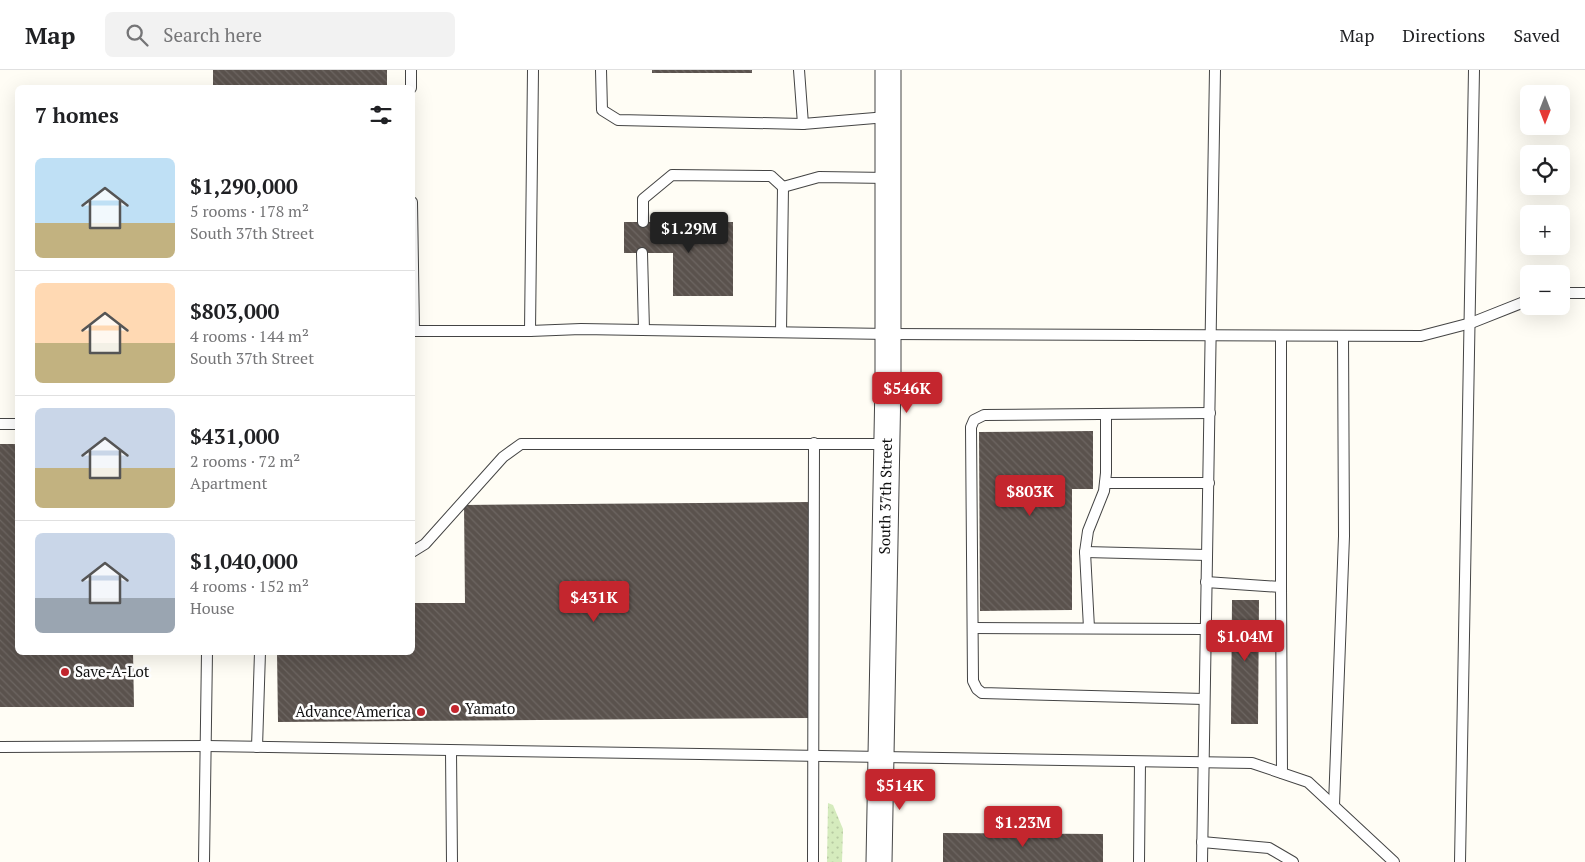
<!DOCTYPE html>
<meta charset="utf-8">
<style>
body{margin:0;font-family:"PT Serif",serif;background:#f2f2f2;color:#202124;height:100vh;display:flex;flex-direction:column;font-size:19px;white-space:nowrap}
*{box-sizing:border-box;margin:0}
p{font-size:16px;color:#757577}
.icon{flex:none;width:28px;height:28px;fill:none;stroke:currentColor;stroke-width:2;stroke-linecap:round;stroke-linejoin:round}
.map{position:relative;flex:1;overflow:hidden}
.side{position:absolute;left:15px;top:15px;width:400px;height:570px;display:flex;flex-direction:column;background:#fff;border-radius:8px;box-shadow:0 5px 20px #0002}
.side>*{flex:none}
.needle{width:32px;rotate:180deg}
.controls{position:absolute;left:1520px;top:15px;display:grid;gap:10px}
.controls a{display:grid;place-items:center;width:50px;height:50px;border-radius:8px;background:#fff;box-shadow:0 5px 20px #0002;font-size:25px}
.price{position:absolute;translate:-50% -42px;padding:0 11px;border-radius:5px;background:#c4262e;color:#fff;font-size:16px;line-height:32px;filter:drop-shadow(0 1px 2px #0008)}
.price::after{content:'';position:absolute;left:50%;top:30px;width:15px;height:11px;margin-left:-8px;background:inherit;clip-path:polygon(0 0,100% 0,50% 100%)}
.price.active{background:#222;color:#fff}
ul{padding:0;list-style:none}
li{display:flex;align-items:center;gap:15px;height:125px;padding:0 20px}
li+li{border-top:1px solid #e0e0e0}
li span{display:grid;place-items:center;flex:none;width:140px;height:100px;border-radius:8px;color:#555}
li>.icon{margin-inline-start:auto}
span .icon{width:60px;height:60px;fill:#fffc;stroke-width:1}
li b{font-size:21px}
h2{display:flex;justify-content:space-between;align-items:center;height:60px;padding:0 20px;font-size:21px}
header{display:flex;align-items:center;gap:30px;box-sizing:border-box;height:70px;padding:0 25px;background:#fff;border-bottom:1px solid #e0e0e0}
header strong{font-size:24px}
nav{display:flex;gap:28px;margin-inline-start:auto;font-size:18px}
.search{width:350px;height:45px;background:#f2f2f2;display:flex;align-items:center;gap:12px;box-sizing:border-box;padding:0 18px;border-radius:8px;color:#757577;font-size:19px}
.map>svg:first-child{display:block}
.grass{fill:url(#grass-dots)}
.building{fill:url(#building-back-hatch)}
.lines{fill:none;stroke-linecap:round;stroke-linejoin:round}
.service-casing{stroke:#444;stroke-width:12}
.tertiary-casing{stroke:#444;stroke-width:27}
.service{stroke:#fff;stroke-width:10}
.tertiary{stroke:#fff;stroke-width:25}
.poi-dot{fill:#c4262e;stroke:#fff;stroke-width:2}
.labels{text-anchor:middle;stroke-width:5;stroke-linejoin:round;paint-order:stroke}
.street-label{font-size:15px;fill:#111;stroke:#fff}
.poi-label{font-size:15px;fill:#111;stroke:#fff;text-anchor:start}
</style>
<header>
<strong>Map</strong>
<div class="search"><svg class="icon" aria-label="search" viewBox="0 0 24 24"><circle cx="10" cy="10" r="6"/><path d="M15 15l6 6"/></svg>Search here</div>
<nav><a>Map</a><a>Directions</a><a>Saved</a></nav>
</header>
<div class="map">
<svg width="1585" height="792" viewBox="0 0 1585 792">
<defs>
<pattern id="grass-dots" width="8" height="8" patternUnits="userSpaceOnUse" patternTransform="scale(1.25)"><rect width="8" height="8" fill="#d5ebbd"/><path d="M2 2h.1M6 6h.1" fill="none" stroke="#b6c8a1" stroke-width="1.8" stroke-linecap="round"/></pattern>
<pattern id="building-back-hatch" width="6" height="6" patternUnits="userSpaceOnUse" patternTransform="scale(1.25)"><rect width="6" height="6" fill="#5a524d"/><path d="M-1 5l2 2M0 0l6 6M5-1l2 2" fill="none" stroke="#6d6662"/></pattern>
</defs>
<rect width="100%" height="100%" fill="#fffdf5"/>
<!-- grass -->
<polygon class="grass" points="828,733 833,735 843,759 842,792 827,792"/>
<!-- building -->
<g class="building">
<rect x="213" y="0" width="174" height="18"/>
<rect x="652" y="0" width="100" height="3"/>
<polygon points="624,152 733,152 733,226 673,226 673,183 624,183"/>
<polygon points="1093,361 1093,419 1072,419 1072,540 980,541 979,362"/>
<polygon points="0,374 18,374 18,582 133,582 134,637 0,637"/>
<polygon points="810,432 812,648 278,652 277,582 412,582 412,533 465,533 464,435"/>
<polygon points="1232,530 1259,530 1258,654 1231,654"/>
<polygon points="943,763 1103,764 1103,792 943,792"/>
</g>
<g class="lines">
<!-- service casing -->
<g class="service-casing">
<g id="service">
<polyline points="411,0 411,18"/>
<polyline points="533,0 530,261 581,259 888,264 1421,266 1471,253 1529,230"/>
<polyline points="601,0 602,40 618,50 803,54 887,47"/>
<polyline points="799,0 803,54"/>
<polyline points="783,117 819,107 888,108"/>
<polyline points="412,132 414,261"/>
<polyline points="643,152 643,129 672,105 771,106 783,117"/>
<polyline points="642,183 644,260"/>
<polyline points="1561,223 1585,223"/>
<polyline points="412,261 530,261"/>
<polyline points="781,262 783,117"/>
<polyline points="0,354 18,354"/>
<polyline points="1105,413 1209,413"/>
<polyline points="412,482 425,474 503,387 521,374 887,374"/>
<polyline points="1085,482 1207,485"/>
<polyline points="1206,512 1281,517 1282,703"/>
<polyline points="1281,517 1281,266"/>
<polyline points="973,558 1205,559"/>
<polyline points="1089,558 1085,482 1088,461 1104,421 1106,403 1106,344"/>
<polyline points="1204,629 982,623 977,619 973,611 971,357 974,350 984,345 1210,343"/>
<polyline points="0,677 206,676 1252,693 1308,712 1394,792"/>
<polyline points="257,677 260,582"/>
<polyline points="451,681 452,792"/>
<polyline points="1334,735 1344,466 1343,266"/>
<polyline points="1202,772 1269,778 1293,792"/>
<polyline points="204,792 207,582"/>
<polyline points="813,792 814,373"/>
<polyline points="1139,792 1140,692"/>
<polyline points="1202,792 1215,0"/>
<polyline points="1460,792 1474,0"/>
</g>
</g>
<!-- tertiary casing -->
<g class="tertiary-casing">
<g id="tertiary">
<path id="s1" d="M879 792 888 312V0"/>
</g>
</g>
<!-- service -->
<use href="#service" class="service"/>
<!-- tertiary -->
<use href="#tertiary" class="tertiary"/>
</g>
<!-- markers -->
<g class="poi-dot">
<circle cx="65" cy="602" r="5"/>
<circle cx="455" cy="639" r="5"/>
<circle cx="421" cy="642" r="5"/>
</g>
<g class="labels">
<!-- street labels -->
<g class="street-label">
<text dy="5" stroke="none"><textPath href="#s1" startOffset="366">South 37th Street</textPath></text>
</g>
<!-- poi labels -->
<g class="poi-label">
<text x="75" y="607">Save-A-Lot</text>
<text x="465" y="644">Yamato</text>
<text x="411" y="647" text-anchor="end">Advance America</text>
</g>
</g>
</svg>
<div class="controls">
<a><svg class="needle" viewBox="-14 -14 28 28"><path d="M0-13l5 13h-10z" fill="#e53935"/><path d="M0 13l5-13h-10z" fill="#757577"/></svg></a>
<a><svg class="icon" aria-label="locate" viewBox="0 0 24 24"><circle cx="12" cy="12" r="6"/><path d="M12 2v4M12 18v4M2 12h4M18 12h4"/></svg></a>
<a>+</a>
<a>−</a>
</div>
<b class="price active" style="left:689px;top:184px">$1.29M</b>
<b class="price" style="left:907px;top:344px">$546K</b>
<b class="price" style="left:1030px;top:447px">$803K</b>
<b class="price" style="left:594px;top:553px">$431K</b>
<b class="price" style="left:1245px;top:592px">$1.04M</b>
<b class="price" style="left:900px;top:741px">$514K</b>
<b class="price" style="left:1023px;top:778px">$1.23M</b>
<section class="side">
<h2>7 homes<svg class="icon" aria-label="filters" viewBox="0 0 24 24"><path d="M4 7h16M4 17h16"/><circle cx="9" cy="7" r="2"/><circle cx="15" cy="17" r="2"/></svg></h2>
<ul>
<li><span style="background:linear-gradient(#bfe0f5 65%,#c2b280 0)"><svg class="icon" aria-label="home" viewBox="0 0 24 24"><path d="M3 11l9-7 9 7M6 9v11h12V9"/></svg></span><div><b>$1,290,000</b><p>5 rooms · 178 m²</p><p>South 37th Street</p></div></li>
<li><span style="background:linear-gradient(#ffd9b3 60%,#c2b280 0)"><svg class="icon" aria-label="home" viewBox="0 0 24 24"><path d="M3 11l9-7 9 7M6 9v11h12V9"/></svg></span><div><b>$803,000</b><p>4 rooms · 144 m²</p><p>South 37th Street</p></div></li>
<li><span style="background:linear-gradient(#c9d6e8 60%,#c2b280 0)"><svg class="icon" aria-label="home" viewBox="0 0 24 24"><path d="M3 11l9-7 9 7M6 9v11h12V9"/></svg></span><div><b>$431,000</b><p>2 rooms · 72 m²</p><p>Apartment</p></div></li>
<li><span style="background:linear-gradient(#c9d6e8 65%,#9aa5b1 0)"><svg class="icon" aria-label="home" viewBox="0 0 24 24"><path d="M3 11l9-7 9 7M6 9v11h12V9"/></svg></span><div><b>$1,040,000</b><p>4 rooms · 152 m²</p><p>House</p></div></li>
</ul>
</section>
</div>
